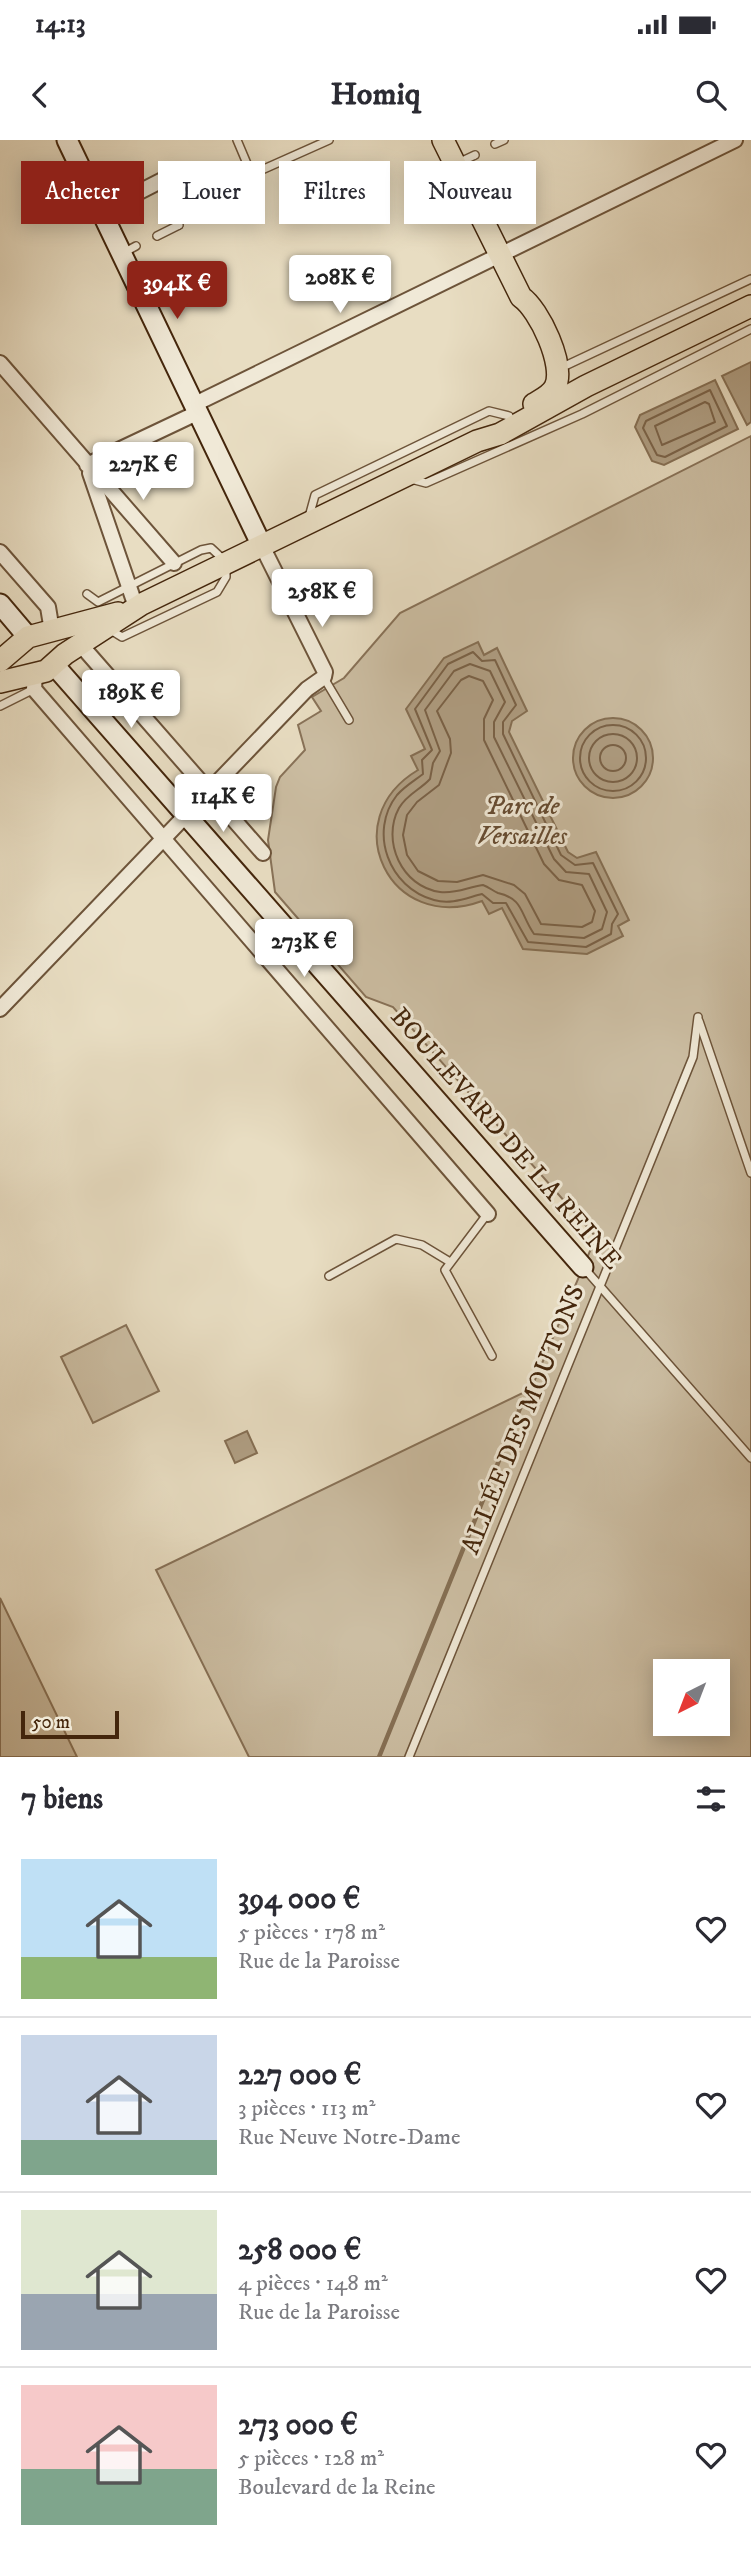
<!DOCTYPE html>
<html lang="fr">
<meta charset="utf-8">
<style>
body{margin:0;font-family:"IM FELL DW Pica",serif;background:#f2f2f3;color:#2b2b33;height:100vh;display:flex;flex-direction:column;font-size:26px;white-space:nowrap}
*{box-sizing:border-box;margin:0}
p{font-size:23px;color:#7c7c81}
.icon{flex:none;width:38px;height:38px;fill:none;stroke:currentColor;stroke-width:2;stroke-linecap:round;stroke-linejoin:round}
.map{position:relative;height:1617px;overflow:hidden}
.details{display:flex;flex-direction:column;background:#fff;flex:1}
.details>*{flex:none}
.top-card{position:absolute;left:21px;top:21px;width:710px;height:63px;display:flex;gap:14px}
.needle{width:46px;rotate:222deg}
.tools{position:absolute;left:653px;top:1519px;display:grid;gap:14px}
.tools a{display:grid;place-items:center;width:77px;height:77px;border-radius:0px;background:#fff;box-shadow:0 4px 18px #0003;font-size:35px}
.scale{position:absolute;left:21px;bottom:18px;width:98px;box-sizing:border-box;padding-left:7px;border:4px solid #44260c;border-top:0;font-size:19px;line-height:24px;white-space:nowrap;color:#44260c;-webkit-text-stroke:5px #f0e9d7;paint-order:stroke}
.price{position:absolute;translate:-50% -60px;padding:0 16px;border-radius:7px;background:#fff;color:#222;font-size:23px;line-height:46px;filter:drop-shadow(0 2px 4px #0008)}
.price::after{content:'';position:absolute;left:50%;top:42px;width:21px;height:16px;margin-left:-10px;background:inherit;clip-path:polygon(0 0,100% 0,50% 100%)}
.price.active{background:#8f2418;color:#fff}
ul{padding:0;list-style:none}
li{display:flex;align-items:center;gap:21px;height:175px;padding:0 21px}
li+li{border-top:2px solid #e1e1e2}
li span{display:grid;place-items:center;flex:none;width:196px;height:140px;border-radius:0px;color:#555}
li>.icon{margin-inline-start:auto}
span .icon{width:84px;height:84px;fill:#fffc;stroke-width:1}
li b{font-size:30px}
h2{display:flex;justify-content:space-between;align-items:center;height:84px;padding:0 21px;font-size:30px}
.tag{padding:0 24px;border-radius:0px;background:#fff;box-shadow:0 4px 18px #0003;font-size:24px;line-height:63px}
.tag.active{background:#8f2418;color:#fff}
.status{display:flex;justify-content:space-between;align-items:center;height:49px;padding:0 35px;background:#fff;direction:ltr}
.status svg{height:19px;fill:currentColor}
header{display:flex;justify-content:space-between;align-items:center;height:91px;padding:0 21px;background:#fff;font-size:32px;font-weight:800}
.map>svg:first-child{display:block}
.green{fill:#ccbea3;stroke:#887258;stroke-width:2;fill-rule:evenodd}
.water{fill:#b09f84;stroke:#856f54;stroke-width:2}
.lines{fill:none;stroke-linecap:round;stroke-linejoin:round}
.shore{stroke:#7a6248;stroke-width:2}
.stream{stroke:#856f54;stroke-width:4.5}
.lane-casing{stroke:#6d543a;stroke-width:10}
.street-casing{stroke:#6d543a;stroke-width:18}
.secondary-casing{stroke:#44260c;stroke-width:23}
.primary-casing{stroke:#44260c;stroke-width:24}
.lane{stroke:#f0e9d7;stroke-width:7}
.street{stroke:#f0e9d7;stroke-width:14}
.secondary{stroke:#f0e9d7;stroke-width:19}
.primary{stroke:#e8ddc2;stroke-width:21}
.labels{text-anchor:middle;stroke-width:6;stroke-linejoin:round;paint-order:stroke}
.park-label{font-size:26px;font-style:italic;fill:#664c32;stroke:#f0e9d7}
.street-label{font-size:26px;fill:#44260c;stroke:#f0e9d7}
</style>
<div class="status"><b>14:13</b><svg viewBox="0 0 49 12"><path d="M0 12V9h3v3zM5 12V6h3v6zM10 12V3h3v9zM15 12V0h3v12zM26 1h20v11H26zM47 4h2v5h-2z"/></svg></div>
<header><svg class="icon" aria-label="back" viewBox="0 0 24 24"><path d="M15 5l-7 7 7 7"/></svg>Homiq<svg class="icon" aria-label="search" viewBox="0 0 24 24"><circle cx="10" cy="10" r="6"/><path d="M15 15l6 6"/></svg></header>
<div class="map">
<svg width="751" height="1617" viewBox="0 0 751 1617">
<rect width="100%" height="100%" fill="#e8ddc2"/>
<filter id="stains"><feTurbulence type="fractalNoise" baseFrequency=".00286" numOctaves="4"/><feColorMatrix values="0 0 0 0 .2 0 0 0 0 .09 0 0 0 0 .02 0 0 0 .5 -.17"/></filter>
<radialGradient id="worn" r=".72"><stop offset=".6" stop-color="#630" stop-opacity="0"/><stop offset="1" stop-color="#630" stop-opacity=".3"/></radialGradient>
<!-- green -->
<g class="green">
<path d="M751 296V1617H249L156 1430 531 1249 596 1097 393 867 366 857 275 752 268 700 276 647 280 637 305 610 298 585 321 571 312 557 344 538 400 473ZM665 1531H718V1584H665Z"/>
<polygon points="126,1185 159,1251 93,1283 61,1217"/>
<polygon points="0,1458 77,1617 0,1617"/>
</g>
<!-- water -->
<g class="water">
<polygon points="751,222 751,282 747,285 722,236"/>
<polygon points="715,240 738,289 664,325 652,321 635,287 640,275"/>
<path d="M478 502 484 515 497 508 527 571 512 581 509 592 568 712 577 718 596 712 629 780 618 786 623 796 587 814 523 809 502 768 489 774 482 761C390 795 334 680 418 630L411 616 425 609 406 569 444 518Z"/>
<circle cx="613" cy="618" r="40"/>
<polygon points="247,1291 257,1313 235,1323 225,1301"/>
</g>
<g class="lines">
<!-- shore -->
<g class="shore">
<polygon points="710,250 727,286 665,317 657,315 643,288 646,281"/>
<polygon points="705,262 709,264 715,282 662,305 655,286"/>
<path d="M473 512 482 521 495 520 516 565 503 582V594L561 715 575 725 593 723 618 774 612 784 611 794 586 807 528 802 506 763H493L482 754C466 758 451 765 434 760 389 748 368 692 397 655 405 646 414 641 423 634L422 620 432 610 415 569 448 524Z"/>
<path d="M470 524 490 531 505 562 494 582V597L554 719 566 732 589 734 607 772 602 789 584 798 534 794C520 774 524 759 498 753 493 751 489 747 483 745 468 747 456 754 440 752 402 747 381 701 399 668 407 654 420 650 430 639L433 623 440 611 425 570 454 531Z"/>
<polygon points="469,536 483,541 493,560 484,579 484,600 544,724 559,740 582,745 595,771 592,782 582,787 541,784 525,754 514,745 483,735 457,742 438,741 418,731 407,715 403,695 407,675 417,662 439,645 451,613 450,599 437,571 461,540"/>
<circle cx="613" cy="618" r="33"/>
<circle cx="613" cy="618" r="24"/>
<circle cx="613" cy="618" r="13"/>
</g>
<!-- stream -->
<polyline class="stream" points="379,1617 523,1261"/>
<!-- lane casing -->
<g class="lane-casing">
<g id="lane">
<polyline points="237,0 248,26 255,33 329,0"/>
<polyline points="495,4 504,0"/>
<polyline points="456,24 475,15"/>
<polyline points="157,96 179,85"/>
<polyline points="123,113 136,106"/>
<polyline points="567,225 751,139"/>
<polyline points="411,339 426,343 582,274 751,189"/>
<polyline points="309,377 315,355 489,271 509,276"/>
<polyline points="87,454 98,462 201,410 211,408 226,422 226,437 217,452 122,497 109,489"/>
<polyline points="324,538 349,580"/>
<polyline points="0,566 34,549"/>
<polyline points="699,881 751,1033"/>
<polyline points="485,1077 445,1130 492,1216"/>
<polyline points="584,1128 751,1318"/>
<polyline points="329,1136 396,1099 422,1105 450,1122"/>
<polyline points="409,1617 693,917 698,877"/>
</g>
</g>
<!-- street casing -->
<g class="street-casing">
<g id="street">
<polyline points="102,71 182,30"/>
<polyline points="0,223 174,423"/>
<polyline points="195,264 735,0"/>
<polyline points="87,325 199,272"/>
<polyline points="90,333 136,467"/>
<polyline points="0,412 48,467 52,491"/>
<polyline points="80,504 263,713"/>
<polyline points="35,533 34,549 488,1074"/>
<polyline points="0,869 307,549 324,537 325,532 261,404"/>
</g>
</g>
<!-- secondary casing -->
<g class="secondary-casing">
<g id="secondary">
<polyline points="67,0 261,404"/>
<polyline points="0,464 28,497"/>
<polyline points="55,526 583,1127"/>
</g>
</g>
<!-- primary casing -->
<g class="primary-casing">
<g id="primary">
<path d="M443 0 521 157C539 169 566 226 555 247 551 255 542 259 534 264"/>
<polyline points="0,521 28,497 118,473"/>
<polyline points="0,542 46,531 65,514 142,464 477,301 500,294 586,246 751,166"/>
</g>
</g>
<!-- lane -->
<use href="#lane" class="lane"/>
<!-- street -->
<use href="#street" class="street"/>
<!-- secondary -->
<use href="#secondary" class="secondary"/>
<!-- primary -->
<use href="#primary" class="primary"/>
</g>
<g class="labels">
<!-- park labels -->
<g class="park-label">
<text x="522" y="674">Parc de<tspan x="522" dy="30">Versailles</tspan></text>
</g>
<!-- street labels -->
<g class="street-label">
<text transform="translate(507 998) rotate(49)" y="9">BOULEVARD DE LA REINE</text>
<text transform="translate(522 1279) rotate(-68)" y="9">ALLÉE DES MOUTONS</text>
</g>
</g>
<rect width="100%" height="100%" filter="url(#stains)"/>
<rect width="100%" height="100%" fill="url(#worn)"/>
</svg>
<div class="tools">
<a><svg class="needle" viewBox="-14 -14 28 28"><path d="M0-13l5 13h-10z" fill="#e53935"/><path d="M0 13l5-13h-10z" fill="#7c7c81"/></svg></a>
</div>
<div class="scale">50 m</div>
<b class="price" style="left:340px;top:175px">208K €</b>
<b class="price active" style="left:177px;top:181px">394K €</b>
<b class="price" style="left:143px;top:362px">227K €</b>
<b class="price" style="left:322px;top:489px">258K €</b>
<b class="price" style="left:131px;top:590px">189K €</b>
<b class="price" style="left:223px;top:694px">114K €</b>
<b class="price" style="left:304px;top:839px">273K €</b>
<div class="top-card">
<a class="tag active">Acheter</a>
<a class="tag">Louer</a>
<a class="tag">Filtres</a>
<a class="tag">Nouveau</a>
</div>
</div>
<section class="details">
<h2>7 biens<svg class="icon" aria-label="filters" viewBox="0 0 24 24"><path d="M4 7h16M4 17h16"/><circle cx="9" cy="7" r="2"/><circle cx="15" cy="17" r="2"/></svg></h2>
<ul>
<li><span style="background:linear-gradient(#bfe0f5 70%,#8fb573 0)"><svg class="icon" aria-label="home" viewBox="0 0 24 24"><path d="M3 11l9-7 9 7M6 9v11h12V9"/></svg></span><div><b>394 000 €</b><p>5 pièces · 178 m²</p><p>Rue de la Paroisse</p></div><svg class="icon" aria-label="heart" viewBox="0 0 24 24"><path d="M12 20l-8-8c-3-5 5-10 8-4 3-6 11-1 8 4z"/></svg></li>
<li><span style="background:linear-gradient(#c9d6e8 75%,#7fa58c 0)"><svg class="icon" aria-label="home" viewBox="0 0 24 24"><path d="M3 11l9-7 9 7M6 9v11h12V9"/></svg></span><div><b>227 000 €</b><p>3 pièces · 113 m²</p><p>Rue Neuve Notre-Dame</p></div><svg class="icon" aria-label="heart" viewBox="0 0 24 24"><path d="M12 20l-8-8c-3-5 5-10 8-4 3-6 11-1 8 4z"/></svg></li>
<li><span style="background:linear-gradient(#dfe7d0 60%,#9aa5b1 0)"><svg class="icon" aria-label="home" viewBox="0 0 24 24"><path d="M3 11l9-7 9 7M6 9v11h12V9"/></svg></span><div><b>258 000 €</b><p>4 pièces · 148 m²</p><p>Rue de la Paroisse</p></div><svg class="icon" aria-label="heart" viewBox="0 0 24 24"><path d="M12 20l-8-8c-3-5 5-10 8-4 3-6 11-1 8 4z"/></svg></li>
<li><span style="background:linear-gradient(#f6c9c9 60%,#7fa58c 0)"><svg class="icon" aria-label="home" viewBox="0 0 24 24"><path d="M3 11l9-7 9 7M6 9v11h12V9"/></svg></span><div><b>273 000 €</b><p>5 pièces · 128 m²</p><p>Boulevard de la Reine</p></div><svg class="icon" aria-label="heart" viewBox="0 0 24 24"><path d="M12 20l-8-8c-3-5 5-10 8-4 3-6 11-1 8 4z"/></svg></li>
</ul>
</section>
